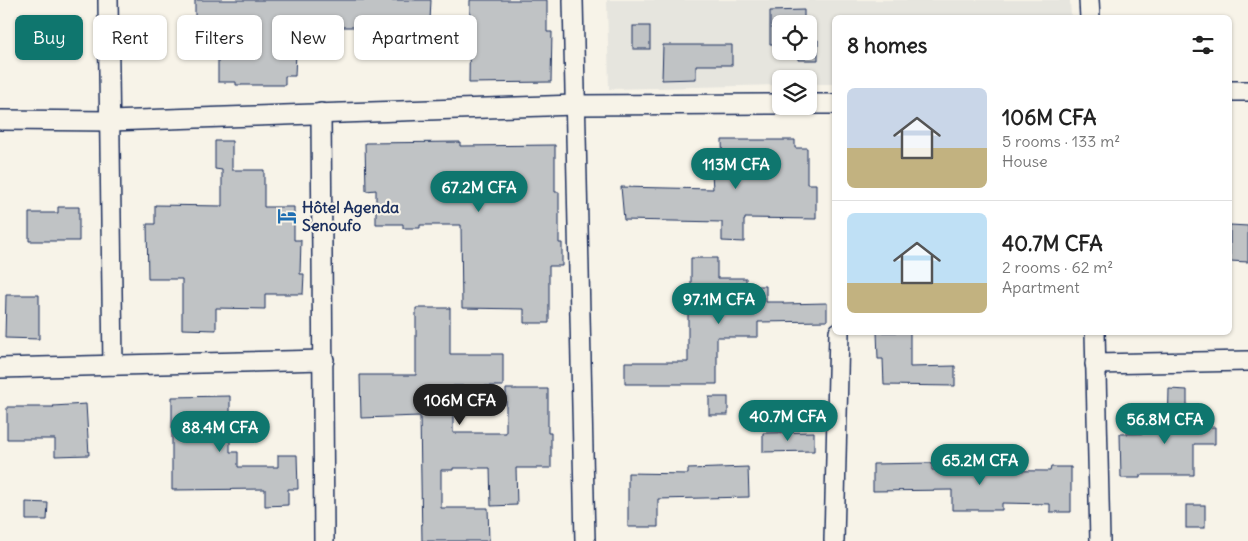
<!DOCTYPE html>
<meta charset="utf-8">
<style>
body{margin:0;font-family:Delius,sans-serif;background:#f6f6f6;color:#222;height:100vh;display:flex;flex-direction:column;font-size:19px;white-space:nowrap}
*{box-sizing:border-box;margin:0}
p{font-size:16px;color:#767676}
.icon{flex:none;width:28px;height:28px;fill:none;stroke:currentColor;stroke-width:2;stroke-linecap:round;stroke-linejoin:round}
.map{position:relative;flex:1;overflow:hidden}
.drawer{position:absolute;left:832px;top:15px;width:400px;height:320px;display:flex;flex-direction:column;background:#fff;border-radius:8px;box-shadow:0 1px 4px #0004}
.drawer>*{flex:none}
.banner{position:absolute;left:15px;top:15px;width:475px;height:45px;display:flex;gap:10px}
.buttons{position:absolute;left:772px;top:15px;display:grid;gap:10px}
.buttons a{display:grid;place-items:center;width:45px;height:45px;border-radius:8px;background:#fff;box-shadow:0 1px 4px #0004;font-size:25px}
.price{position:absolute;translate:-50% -42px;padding:0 11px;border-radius:18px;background:#0f766e;color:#fff;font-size:16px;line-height:32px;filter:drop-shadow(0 1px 2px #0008)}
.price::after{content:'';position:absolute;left:50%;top:30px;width:15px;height:11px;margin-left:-8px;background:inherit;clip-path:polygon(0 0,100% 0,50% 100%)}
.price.active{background:#222;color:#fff}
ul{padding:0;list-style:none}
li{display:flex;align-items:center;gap:15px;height:125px;padding:0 15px}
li+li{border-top:1px solid #e0e0e0}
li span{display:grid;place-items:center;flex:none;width:140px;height:100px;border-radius:8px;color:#555}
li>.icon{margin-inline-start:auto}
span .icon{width:60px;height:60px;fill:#fffc;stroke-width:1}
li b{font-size:21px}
h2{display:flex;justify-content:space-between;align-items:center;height:60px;padding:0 15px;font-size:21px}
.pill{padding:0 18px;border-radius:8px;background:#fff;box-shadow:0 1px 4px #0004;font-size:18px;line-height:45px}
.pill.active{background:#0f766e;color:#fff}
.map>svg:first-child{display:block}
.built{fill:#e6e5de;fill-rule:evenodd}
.building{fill:#c0c3c5;stroke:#1b2f5e}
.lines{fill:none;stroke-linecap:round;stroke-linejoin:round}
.minor-casing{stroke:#1b2f5e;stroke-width:22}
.minor{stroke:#f7f3e8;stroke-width:19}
.labels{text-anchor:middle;stroke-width:4.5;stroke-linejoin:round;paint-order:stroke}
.poi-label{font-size:16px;font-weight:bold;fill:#1b2f5e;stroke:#f7f3e8;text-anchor:start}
</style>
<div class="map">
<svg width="1248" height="541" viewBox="0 0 1248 541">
<rect width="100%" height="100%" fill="#f7f3e8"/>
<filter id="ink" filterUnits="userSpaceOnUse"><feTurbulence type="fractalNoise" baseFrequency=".02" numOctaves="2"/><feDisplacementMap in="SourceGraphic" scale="10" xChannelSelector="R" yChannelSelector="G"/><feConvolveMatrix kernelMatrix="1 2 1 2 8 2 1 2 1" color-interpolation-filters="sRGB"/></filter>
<g filter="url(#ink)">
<!-- built -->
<path class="built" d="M607 0H1070L1071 17 835 18V84H809V79H781V85L609 89ZM781 24H809V51H781Z"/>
<!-- building -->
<g class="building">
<polygon points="195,0 431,0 430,21 362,20 362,27 297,27 295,76 285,76 285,85 236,85 236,82 218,82 218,24 195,23"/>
<polygon points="470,0 547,0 547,32 552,32 551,82 469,83"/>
<polygon points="804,10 804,24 781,24 781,44 770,44 770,11"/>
<rect x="633" y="26" width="17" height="23"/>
<polygon points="809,40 818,40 818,60 798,60 798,51 809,51"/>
<polygon points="663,45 732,45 732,65 696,65 696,79 662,80"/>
<polygon points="722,140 795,140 795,148 807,148 807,184 816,184 816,219 745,218 745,220 744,220 744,242 722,241 722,222 624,220 621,187 713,189 712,173 723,173"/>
<polygon points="215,141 232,141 232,170 264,170 264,207 294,207 294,240 301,240 300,274 304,274 303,294 265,294 265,309 216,308 216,330 182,329 182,279 148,279 147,224 155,224 155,205 222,206 222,170 215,169"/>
<polygon points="460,142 460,146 555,145 555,192 559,192 559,243 562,243 562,266 549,266 549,323 524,323 524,309 462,308 461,225 420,225 420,228 403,228 403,224 376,224 376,190 366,191 365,143"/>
<polygon points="58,207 79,207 79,241 29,241 29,213 58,213"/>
<polygon points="1230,225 1248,226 1248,262 1230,261"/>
<polygon points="691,258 717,258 717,278 746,278 746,286 766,286 766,302 783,302 783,304 827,303 827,321 758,322 758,337 717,337 717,384 625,384 625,362 688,362 688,306 691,306"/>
<polygon points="6,295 39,295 39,339 5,338"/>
<polygon points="416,308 450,308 450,354 503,354 503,386 453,386 453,433 506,433 506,389 548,389 548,433 551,433 551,468 516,468 517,505 491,506 490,468 453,468 453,470 441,470 441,508 488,508 489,541 422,541 420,416 361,418 360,375 416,375"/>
<polygon points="877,332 910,332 910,367 955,366 955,386 884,385 883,359 878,359"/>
<polygon points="1169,389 1187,390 1187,428 1215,427 1215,444 1194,444 1194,475 1140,475 1140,478 1121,478 1120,434 1168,433"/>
<polygon points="230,396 230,452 238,452 238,467 278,467 278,455 297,455 298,489 288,489 288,505 265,506 265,489 172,490 172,397"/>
<rect x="709" y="397" width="19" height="18"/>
<polygon points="86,404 89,455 55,456 55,439 7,439 7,407 54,407 53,406"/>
<polygon points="814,432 814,451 763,452 763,433"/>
<polygon points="932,463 932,470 1050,471 1051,467 1071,467 1071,512 1050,512 1050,504 1002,503 1002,510 952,510 952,490 873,491 873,464"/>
<polygon points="748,467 749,497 658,499 658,527 628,527 628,473 688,474 688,469"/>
<polygon points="26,502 48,503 47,520 26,520"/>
<rect x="1186" y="505" width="19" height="23"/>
</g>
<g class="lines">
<!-- minor casing -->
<g class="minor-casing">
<g id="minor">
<polyline points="108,0 113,365"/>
<polyline points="573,0 585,541"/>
<polyline points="1089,0 1090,18"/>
<polyline points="1230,91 1248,91"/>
<polyline points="809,104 835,104"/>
<polyline points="321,113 324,541"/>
<polyline points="0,120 110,121 575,105 781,104"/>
<polyline points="1095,332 1100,541"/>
<polyline points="1095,364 1248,361"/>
<polyline points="0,368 324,360"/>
<polyline points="834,541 839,332"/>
</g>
</g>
<!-- minor -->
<use href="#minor" class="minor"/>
</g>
</g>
<!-- icons -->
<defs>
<g id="hotel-bare" transform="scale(1.5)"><path d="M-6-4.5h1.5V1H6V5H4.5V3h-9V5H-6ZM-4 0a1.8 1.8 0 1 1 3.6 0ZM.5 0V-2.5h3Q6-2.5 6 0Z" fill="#1f6fb2" stroke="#f7f3e8" stroke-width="2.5" paint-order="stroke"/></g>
</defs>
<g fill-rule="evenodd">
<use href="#hotel-bare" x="287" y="216"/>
</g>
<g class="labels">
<!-- poi labels -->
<g class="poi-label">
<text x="302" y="213">Hôtel Agenda<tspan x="302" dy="18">Senoufo</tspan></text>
</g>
</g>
</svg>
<div class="buttons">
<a><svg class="icon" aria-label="locate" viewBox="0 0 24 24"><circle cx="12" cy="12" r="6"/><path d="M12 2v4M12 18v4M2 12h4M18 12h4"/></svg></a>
<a><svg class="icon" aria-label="layers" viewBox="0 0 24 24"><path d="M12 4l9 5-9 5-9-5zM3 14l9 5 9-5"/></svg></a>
</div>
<b class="price" style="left:736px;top:190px">113M CFA</b>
<b class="price" style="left:479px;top:213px">67.2M CFA</b>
<b class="price" style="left:719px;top:325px">97.1M CFA</b>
<b class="price active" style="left:460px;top:426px">106M CFA</b>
<b class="price" style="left:788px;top:442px">40.7M CFA</b>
<b class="price" style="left:1165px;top:445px">56.8M CFA</b>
<b class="price" style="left:220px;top:453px">88.4M CFA</b>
<b class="price" style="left:980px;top:486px">65.2M CFA</b>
<div class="banner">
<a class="pill active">Buy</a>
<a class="pill">Rent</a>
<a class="pill">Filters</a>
<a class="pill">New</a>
<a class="pill">Apartment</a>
</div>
<section class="drawer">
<h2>8 homes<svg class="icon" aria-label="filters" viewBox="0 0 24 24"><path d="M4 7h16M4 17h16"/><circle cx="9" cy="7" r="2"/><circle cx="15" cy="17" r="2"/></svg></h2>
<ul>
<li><span style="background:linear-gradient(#c9d6e8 60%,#c2b280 0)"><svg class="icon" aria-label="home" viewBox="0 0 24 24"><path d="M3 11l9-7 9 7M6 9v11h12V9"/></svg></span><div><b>106M CFA</b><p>5 rooms · 133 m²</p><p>House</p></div></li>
<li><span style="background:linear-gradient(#bfe0f5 70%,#c2b280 0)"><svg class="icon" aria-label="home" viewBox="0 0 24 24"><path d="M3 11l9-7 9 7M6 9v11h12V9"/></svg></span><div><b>40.7M CFA</b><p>2 rooms · 62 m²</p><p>Apartment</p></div></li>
</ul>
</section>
</div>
